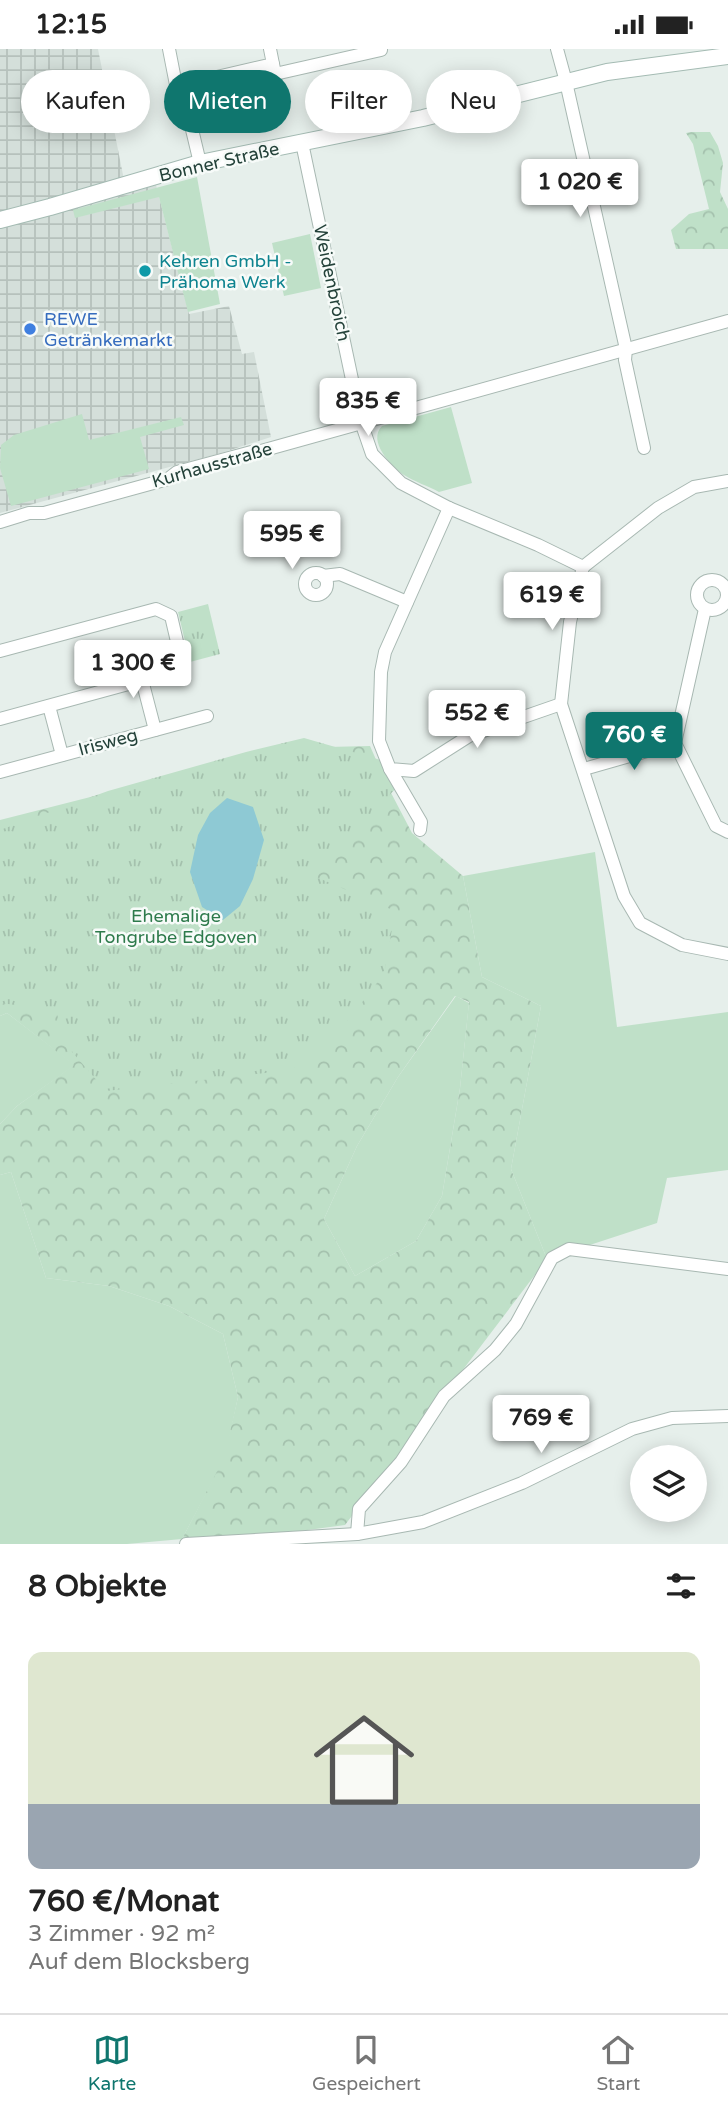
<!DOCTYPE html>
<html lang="de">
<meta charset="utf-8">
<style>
body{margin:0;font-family:"Varela Round",sans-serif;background:#f6f6f6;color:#222;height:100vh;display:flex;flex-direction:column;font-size:26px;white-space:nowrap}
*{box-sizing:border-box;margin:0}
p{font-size:23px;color:#767676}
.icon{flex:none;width:38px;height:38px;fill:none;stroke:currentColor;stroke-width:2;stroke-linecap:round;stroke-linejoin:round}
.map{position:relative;height:1495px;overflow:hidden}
.panel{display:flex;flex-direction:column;background:#fff;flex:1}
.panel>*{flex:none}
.top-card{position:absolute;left:21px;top:21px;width:686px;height:63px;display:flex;gap:14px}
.tools{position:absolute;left:630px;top:1396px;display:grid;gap:14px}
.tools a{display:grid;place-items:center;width:77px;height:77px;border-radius:50%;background:#fff;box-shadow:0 4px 18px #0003;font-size:35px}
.price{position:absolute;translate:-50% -60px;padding:0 16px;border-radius:7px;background:#fff;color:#222;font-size:23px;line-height:46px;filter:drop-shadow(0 2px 4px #0008)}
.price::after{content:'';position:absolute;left:50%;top:42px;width:21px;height:16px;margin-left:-10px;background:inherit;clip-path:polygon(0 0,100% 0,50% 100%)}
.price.current{background:#0f766e;color:#fff}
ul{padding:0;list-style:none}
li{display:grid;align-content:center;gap:14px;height:371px;padding:0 28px}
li+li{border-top:2px solid #e0e0e0}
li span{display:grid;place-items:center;height:217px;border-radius:14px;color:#555}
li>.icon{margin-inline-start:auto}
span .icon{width:126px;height:126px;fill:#fffc;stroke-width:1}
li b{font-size:30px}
h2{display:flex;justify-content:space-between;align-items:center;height:84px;padding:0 28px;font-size:30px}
.tag{padding:0 24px;border-radius:32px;background:#fff;box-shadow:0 4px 18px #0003;font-size:24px;line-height:63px}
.tag.current{background:#0f766e;color:#fff}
.status{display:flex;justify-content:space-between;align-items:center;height:49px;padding:0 35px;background:#fff;direction:ltr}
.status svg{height:19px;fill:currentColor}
.dock{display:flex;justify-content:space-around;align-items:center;height:98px;border-top:2px solid #e0e0e0;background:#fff;font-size:19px;color:#767676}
.dock a{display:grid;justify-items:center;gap:4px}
.dock .current{color:#0f766e}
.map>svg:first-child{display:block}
.industrial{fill:url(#industrial-grid)}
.green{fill:#bfe0c8}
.forest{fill:url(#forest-crowns);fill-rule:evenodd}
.park{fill:url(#park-tufts)}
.water{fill:#8ec9d4}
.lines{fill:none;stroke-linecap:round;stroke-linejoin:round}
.street-casing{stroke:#a8b8b2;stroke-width:14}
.secondary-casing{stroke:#a4bbb3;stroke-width:18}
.street{stroke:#fff;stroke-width:12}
.secondary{stroke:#fff;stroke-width:16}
.culture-dot{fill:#0f9aa8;stroke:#f7fbf9;stroke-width:2.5}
.shop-dot{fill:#3f7fe0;stroke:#f7fbf9;stroke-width:2.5}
.labels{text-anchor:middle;stroke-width:5;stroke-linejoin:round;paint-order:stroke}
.street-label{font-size:18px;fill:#24423a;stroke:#f7fbf9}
.culture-label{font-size:18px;fill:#0d838f;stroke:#f7fbf9;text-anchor:start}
.shop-label{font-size:18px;fill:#366cbe;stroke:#f7fbf9;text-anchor:start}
.park-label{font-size:18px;fill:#2d7a4b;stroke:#f7fbf9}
</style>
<div class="status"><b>12:15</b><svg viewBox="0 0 49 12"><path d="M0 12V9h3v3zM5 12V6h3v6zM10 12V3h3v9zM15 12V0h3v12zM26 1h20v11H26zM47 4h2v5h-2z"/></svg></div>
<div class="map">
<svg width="728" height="1495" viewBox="0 0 728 1495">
<defs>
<pattern id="industrial-grid" width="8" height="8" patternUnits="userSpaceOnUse" patternTransform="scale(1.75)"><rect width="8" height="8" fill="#d4dfda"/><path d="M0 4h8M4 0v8" fill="none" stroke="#b6c1bc"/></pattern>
<pattern id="forest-crowns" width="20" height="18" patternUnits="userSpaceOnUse" patternTransform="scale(1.75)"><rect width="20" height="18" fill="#bfe0c8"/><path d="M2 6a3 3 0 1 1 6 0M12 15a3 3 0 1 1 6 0" fill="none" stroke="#a4c1ad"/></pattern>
<pattern id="park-tufts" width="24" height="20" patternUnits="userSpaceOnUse" patternTransform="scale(1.75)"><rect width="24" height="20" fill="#bfe0c8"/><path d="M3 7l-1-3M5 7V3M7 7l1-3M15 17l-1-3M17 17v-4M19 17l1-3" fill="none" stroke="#a4c1ad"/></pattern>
</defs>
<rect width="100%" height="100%" fill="#e6efeb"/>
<!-- industrial -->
<polygon class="industrial" points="0,0 98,0 126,141 156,136 189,265 229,257 242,305 254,303 271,388 221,404 0,464"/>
<!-- green -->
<g class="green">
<polygon points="197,128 220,255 188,263 159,148 75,169 73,161"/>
<polygon points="310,185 321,239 284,247 272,194"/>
<path d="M451 358 472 434 439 443C428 437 415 433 404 426 391 417 367 392 382 377Z"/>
<polygon points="82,365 89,391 181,368 184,376 140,388 149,420 11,457 0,419 1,396 14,386"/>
<polygon points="595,803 617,978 728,963 728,1121 667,1129 657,1174 547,1210 511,1120 541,957 482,928 463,827"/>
<polygon points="456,947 469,954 460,1039 442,1147 416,1192 355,1227 324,1170 357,1097 398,1028"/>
<polygon points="7,964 75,1016 17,1057 0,1075 0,967"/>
<polygon points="11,1123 46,1229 109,1237 169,1257 223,1285 238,1348 225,1409 182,1490 127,1495 0,1495 0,1126"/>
</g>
<!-- forest -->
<g class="forest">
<polygon points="691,83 710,83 718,97 723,114 720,143 728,160 728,200 676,200 671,181 689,165 709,160 693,95 686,84"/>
<path d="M370 697 389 740 412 784 463 827 482 928 541 957 511 1120 547 1210 345 1476 263 1487 182 1490 224 1409 238 1348 223 1285 169 1257 109 1237 46 1229 11 1123 0 1126V1075L17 1057 74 1016 7 964 0 967V771L283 699ZM455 947 469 953 460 1039 442 1147 416 1192 355 1227 324 1170 357 1097 398 1028Z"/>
</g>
<!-- park -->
<g class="park">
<polygon points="208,555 220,605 190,613 178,563"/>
<path d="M304 689 384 712 398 737 314 827 395 862 385 921 380 930C354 963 329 1001 291 1021L106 1042 60 989 57 961 0 954V781L108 742 246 703Z"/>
</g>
<!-- water -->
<polygon class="water" points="227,749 253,758 264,791 253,830 240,857 223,871 202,858 190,823 198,786 210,764"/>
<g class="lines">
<!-- street casing -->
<g class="street-casing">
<g id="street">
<polyline points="169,0 177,41 184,47 191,34 273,15 270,0"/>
<polyline points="557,0 566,33 626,300 625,311 644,399"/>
<polyline points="273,15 275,25 381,1"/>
<polyline points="184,47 200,114"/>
<polyline points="302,94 361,373 372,405 401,434 449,459 538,496 583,518"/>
<polyline points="449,459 385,603 381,623 379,692 390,720 414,722 469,687 561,655 624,847 640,874 682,896 728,905"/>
<polyline points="0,473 29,464 44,464 168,430 177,423 255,402 261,402 728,272"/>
<polyline points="583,518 658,459 694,438 728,432"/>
<circle cx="316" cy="535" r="11"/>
<polyline points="323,527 340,525 407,553"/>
<circle cx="712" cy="546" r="15"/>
<polyline points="705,560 675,694 716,777 728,783"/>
<polyline points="0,602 156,560 171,567 182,614 176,622 0,670"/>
<polyline points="142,631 155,681"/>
<polyline points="561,655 570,573 583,518"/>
<polyline points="49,657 62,706"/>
<polyline points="390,720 421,773 420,781"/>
<polyline points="584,720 675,694"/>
<polyline points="0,723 207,667"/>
<polyline points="357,1485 359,1460 401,1413 444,1347 495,1301 516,1275 552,1209 569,1200 728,1220"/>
<polyline points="186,1495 357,1485 423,1473 522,1434 632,1380 672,1369 728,1367"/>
</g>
</g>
<!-- secondary casing -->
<g class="secondary-casing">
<polyline id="secondary" points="0,171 50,158 200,114 423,69 607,23 728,7"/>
</g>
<!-- street -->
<use href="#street" class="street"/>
<!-- secondary -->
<use href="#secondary" class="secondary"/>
</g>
<!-- markers -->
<circle class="culture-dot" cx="145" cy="222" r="7"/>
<circle class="shop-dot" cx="30" cy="280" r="7"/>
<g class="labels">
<!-- street labels -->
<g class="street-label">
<text transform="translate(219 113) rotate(-13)" y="6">Bonner Straße</text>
<text transform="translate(332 234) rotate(78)" y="6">Weidenbroich</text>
<text transform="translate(212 416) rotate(-16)" y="6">Kurhausstraße</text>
<text transform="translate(108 693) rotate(-15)" y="6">Irisweg</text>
</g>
<!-- culture labels -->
<g class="culture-label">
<text x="159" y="218">Kehren GmbH -<tspan x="159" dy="21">Prähoma Werk</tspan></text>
</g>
<!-- shop labels -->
<g class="shop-label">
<text x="44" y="276">REWE<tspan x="44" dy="21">Getränkemarkt</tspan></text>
</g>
<!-- park labels -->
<g class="park-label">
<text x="176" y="873">Ehemalige<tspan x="176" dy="21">Tongrube Edgoven</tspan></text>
</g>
</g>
</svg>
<div class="tools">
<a><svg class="icon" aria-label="layers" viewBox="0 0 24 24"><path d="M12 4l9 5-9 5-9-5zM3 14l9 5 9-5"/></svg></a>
</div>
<b class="price" style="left:580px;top:170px">1 020 €</b>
<b class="price" style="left:368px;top:389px">835 €</b>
<b class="price" style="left:292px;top:522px">595 €</b>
<b class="price" style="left:552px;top:583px">619 €</b>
<b class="price" style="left:133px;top:651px">1 300 €</b>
<b class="price" style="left:477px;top:701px">552 €</b>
<b class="price current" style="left:634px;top:723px">760 €</b>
<b class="price" style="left:541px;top:1406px">769 €</b>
<div class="top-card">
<a class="tag">Kaufen</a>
<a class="tag current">Mieten</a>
<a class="tag">Filter</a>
<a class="tag">Neu</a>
</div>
</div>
<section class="panel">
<h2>8 Objekte<svg class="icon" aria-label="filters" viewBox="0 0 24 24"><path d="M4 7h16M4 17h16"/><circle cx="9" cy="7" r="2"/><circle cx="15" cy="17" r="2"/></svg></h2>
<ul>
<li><span style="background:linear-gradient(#dfe7d0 70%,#9aa5b1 0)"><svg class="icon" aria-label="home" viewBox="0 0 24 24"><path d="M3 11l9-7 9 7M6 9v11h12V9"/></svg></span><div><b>760 €/Monat</b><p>3 Zimmer · 92 m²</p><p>Auf dem Blocksberg</p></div></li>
</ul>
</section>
<nav class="dock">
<a class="current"><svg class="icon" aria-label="map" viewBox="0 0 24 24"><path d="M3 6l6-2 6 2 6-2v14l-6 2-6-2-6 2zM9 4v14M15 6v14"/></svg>Karte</a>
<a><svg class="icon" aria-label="saved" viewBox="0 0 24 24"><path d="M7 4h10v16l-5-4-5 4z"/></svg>Gespeichert</a>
<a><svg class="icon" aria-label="home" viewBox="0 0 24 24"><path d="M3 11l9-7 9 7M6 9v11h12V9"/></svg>Start</a>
</nav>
